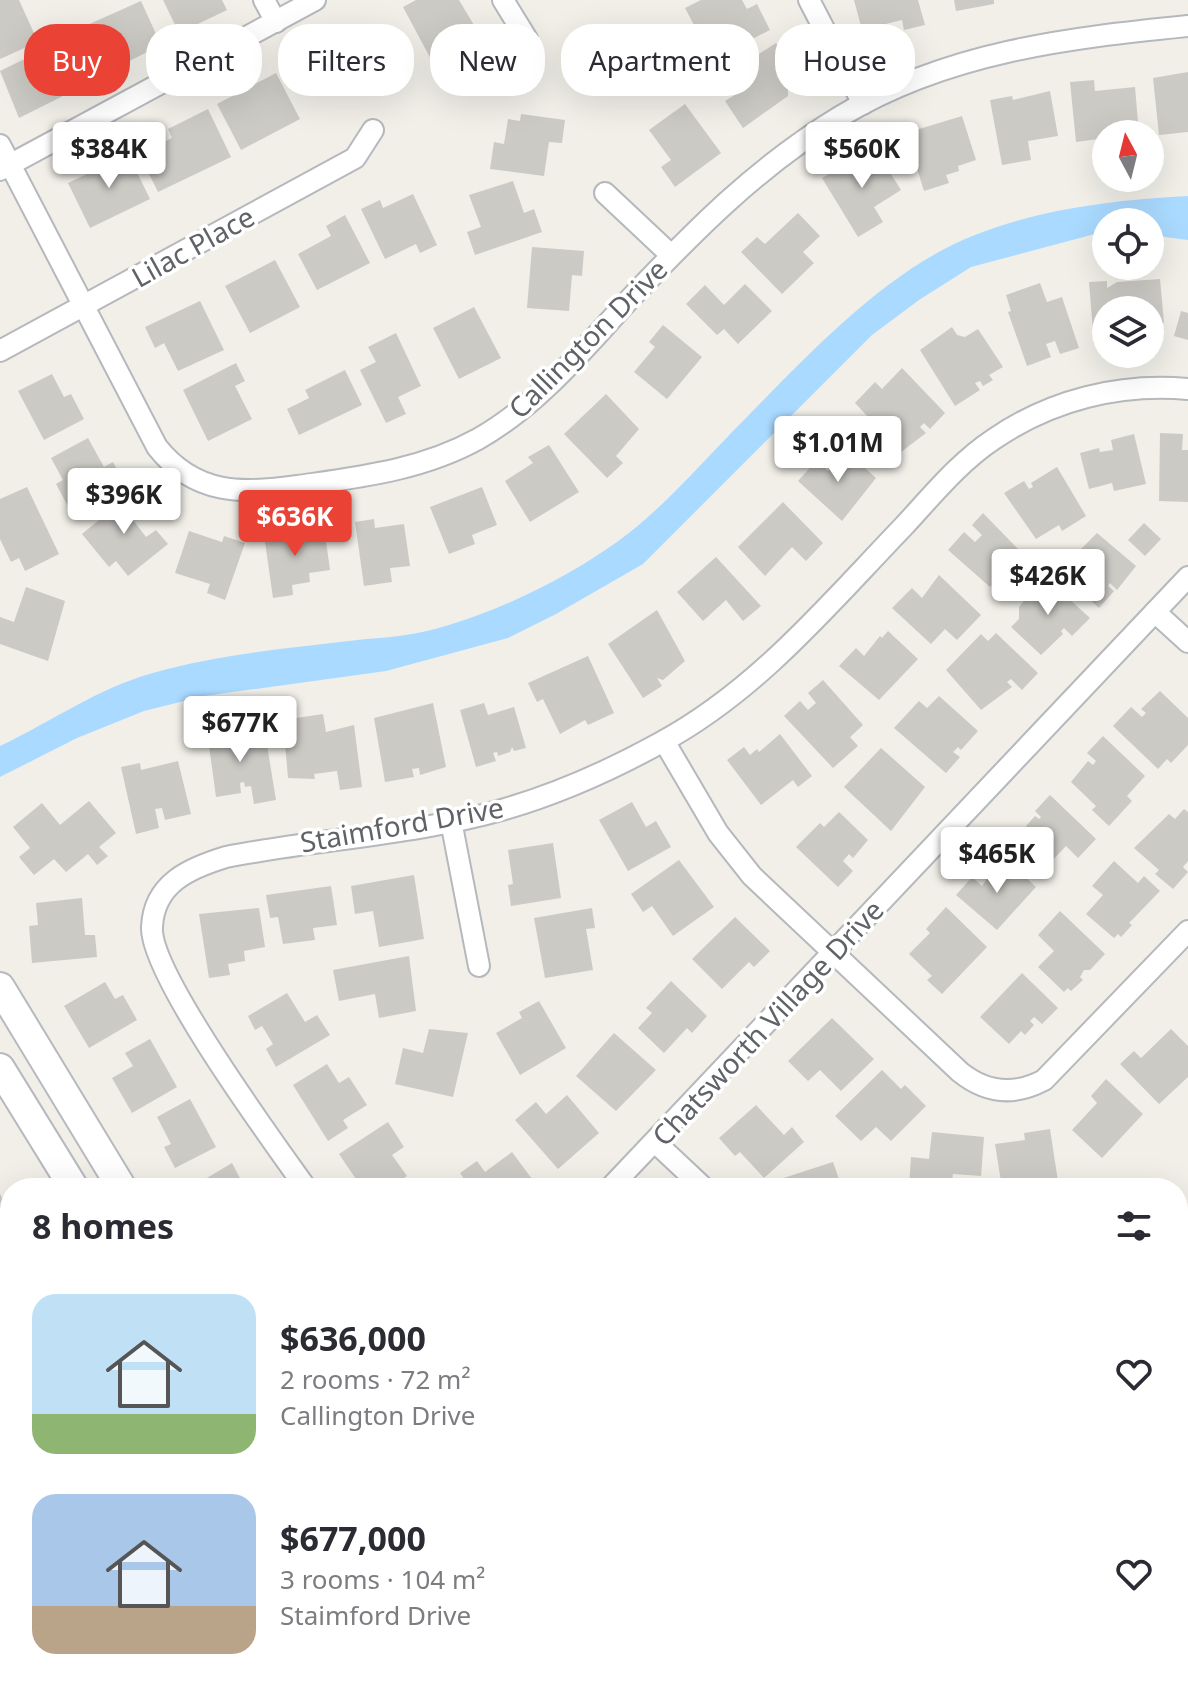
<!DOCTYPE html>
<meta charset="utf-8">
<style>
body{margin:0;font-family:"Noto Sans",sans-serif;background:#f2f2f3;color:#2b2b33;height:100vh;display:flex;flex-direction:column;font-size:30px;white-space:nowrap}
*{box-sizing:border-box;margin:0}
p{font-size:26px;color:#7c7c81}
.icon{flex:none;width:44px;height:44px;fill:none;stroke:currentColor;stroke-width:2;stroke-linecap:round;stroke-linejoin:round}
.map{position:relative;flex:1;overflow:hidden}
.details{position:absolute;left:0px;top:1178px;width:1188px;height:512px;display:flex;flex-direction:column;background:#fff;border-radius:32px 32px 0 0;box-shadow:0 8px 32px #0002}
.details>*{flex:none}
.top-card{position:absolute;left:24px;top:24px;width:1140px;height:72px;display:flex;gap:16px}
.needle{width:52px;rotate:353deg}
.tools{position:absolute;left:1092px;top:120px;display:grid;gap:16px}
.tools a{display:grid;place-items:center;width:72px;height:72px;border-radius:50%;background:#fff;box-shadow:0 8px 32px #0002;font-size:40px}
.price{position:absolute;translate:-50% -68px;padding:0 18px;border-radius:8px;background:#fff;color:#222;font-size:26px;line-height:52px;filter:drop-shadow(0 2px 4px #0008)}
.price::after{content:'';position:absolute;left:50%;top:48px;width:24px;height:18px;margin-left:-12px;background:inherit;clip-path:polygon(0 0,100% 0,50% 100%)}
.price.on{background:#ea4335;color:#fff}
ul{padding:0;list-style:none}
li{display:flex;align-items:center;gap:24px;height:200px;padding:0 32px}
li span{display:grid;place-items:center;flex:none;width:224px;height:160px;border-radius:24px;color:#555}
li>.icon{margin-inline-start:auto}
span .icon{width:96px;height:96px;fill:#fffc;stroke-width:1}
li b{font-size:34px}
h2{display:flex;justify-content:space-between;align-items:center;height:96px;padding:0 32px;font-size:34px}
.tag{padding:0 28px;border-radius:32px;background:#fff;box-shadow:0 8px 32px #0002;font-size:28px;line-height:72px}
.tag.on{background:#ea4335;color:#fff}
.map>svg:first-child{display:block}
.water{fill:#aadaff}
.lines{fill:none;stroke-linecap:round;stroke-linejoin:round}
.canal{stroke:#aadaff;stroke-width:20}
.building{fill:#cccac5}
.street-casing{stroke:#b5b8bc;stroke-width:24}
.secondary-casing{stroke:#b6babf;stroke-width:32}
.street{stroke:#fff;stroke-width:20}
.secondary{stroke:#fff;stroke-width:28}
.labels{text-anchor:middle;stroke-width:7;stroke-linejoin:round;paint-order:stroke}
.street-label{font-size:28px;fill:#5f6368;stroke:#fff}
</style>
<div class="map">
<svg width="1188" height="1690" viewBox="0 0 1188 1690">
<rect width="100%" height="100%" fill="#f1efe8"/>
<!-- water -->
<path class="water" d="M1188 196V240L1150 235V222H1106V231L971 267 919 300 872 335 643 564 556 614 508 638 386 671 204 696 144 711 77 738 0 777V746C51 722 98 688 153 673 213 656 278 649 340 642 369 638 399 638 427 631 490 616 564 580 617 542 664 508 703 461 744 420 809 354 887 269 975 235 1043 208 1116 200 1188 196Z"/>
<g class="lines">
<!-- canal -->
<polyline class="canal" points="1066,1680 1069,1690"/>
</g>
<!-- building -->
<g class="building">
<polygon points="0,0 19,0 38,42 0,59"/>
<polygon points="163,0 222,0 227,10 179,33"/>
<polygon points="416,0 459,0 487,47 481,50 492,70 449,93 403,7"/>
<polygon points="701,0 742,0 747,9 757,4 770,30 712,59 685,8"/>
<polygon points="854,0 918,0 925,25 904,30 902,20 862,30"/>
<polygon points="954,0 994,0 994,4 956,11"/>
<polygon points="141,1 161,45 88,82 67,34"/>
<polygon points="642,42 648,91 624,94 623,85 593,88 589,48"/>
<polygon points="776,43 787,61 779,66 788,80 788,96 743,128 725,101 743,90 731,72"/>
<polygon points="45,49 67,94 19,118 0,71"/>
<polygon points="1188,72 1188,132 1159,135 1153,78"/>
<polygon points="276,73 300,119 241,150 217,104"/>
<polygon points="1094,80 1095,91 1135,87 1139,134 1106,134 1106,138 1076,142 1070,82"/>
<polygon points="1050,91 1058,136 1028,141 1031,160 1002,165 990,100 1012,96 1013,100"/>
<polygon points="685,104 721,153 675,187 661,167 671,160 649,130"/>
<polygon points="208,109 231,157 158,192 135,146 160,134 164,142 172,138 168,129"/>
<polygon points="521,114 565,120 562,143 549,142 544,176 490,169 494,142 504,144 508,119 520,121"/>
<polygon points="962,116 976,160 958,166 959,171 946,175 949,183 924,191 906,133"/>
<polygon points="875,149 901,190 874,207 883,222 858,237 822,178"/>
<polygon points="127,152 150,199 90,228 68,183 89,173 88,170"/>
<polygon points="513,181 524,213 534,209 542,232 475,255 467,232 481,227 469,195"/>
<polygon points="413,194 437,245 420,253 416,244 385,259 361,209 380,200 383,208"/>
<polygon points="798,213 820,236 803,252 814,263 782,294 741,252 757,237 765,244"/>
<polygon points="345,215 370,263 317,290 298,254 331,236 326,226"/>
<polygon points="532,247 584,251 582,276 572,275 569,311 527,308"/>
<polygon points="275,260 300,307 250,333 225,286"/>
<polygon points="1160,279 1164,323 1150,324 1150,310 1106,310 1106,343 1094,344 1089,282 1107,281 1107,288 1117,282"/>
<polygon points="1040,283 1047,302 1062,297 1079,348 1060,354 1055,341 1046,344 1051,357 1027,366 1008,312 1011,311 1006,295"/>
<polygon points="745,284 772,311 738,344 724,329 717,335 686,304 705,285 724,305"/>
<polygon points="200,301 224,350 178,371 164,343 155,348 145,327"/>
<polygon points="474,307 501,358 459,379 433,328"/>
<polygon points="1181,311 1188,313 1188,340 1174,336"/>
<polygon points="663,325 702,357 667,399 634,372 655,347 649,342"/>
<polygon points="952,327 957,335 965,337 978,329 1003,367 989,375 993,380 983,386 980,381 975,383 980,390 955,406 920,350"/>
<polygon points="396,333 421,386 398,397 406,414 386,423 360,370 376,362 368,347"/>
<polygon points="236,363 245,381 235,386 252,419 208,441 183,390"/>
<polygon points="902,368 945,413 930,429 924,423 920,427 926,433 901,452 855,403 875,382 882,389"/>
<polygon points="345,370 362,405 299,435 287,409 309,398 305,390"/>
<polygon points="52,374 64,397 71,394 84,419 44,440 18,391"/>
<polygon points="606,394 639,429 616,456 623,463 607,478 564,434"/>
<polygon points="1160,433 1183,434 1182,450 1188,450 1188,502 1159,501"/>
<polygon points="1134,434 1146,484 1114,491 1112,483 1089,489 1080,453 1099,448 1100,452 1113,450 1111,440"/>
<polygon points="88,438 104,467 113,462 124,483 71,512 56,484 63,480 51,458"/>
<polygon points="549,445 579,492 530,522 505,481 533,463 528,457"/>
<polygon points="846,451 876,478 842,521 798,481 816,461 828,471"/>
<polygon points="1057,467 1086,516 1062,531 1059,525 1036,539 1004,493 1024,481 1029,489 1033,487 1031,483"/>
<polygon points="27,487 59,554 25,571 19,558 11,562 0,539 0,499"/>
<polygon points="482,487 497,525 472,535 475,544 449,554 430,507"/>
<polygon points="134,491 148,508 133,520 146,537 156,530 168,544 128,576 116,561 109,567 82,534"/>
<polygon points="783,502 823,543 806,561 792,547 765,576 738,547"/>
<polygon points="983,513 1022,553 990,587 948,550 964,532 975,542 982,535 972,525"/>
<polygon points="374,519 375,528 404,524 410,566 390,568 392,582 364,586 355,522"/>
<polygon points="1144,523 1161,539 1145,556 1128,540"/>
<polygon points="324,527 330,570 309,573 310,582 292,585 293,595 273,598 264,535"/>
<polygon points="189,531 222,542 224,536 245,543 225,600 207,593 210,584 175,573"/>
<polygon points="1097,533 1136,566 1117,590 1110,583 1108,586 1114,591 1099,608 1059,571"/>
<polygon points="716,557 761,606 743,621 726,600 703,621 677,592"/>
<polygon points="939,575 981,615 957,640 945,629 931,644 892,608 912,588 922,598"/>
<polygon points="1044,576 1090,618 1072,636 1064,628 1061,631 1063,634 1041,655 1011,627 1019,619 1019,607"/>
<polygon points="26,587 65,601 48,661 0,644 0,617 14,622"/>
<polygon points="657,610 685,661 663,680 657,678 662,686 643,698 608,644"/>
<polygon points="888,631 918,659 879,700 839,666 856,648 864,656 880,636 882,638"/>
<polygon points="996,633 1038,673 1022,690 1011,679 1007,682 1012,687 981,710 946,670 981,634 988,641"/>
<polygon points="588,656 614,713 588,725 585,720 560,734 543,699 537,702 528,683"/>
<polygon points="823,680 863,725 850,737 858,746 833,768 784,716 800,701 808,710 816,703 808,693"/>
<polygon points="1160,691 1188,718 1188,745 1171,763 1167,759 1158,769 1113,726 1131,707 1142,717 1146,713 1141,709"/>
<polygon points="939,696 978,731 961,750 958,747 953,752 960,757 946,773 894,728 919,701 927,708"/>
<polygon points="433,703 446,767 420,775 419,768 412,769 414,777 385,782 374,718"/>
<polygon points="484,703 488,715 514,707 526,748 514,751 512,747 510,752 498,756 497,752 493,753 496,761 476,767 460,710"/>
<polygon points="323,714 326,732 354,725 362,787 340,790 337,771 314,774 315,779 288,778 283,720"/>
<polygon points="250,724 254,747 267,745 276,800 254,804 251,786 245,787 244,782 240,783 241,793 216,797 207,731"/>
<polygon points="780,734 812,776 798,787 793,780 761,805 727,760 744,747 750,755 757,749 759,752"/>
<polygon points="1103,736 1145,776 1127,796 1132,801 1109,826 1092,810 1096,806 1071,782 1088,761 1093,765 1096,761 1087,753"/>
<polygon points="881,748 925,787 891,831 844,787"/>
<polygon points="178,761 191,814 165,820 162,808 155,809 159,828 136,834 121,767 140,763 141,770"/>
<polygon points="1050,795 1096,839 1078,858 1066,846 1046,867 1019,840 1030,829 1026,826 1035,816 1039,819 1041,817 1035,811"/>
<polygon points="89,801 116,833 99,847 108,856 97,865 88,854 66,872 54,859 34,875 19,857 30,848 13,827 42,803 60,825"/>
<polygon points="632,802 646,827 656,821 671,847 628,871 599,820"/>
<polygon points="1184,809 1188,812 1188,861 1183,867 1188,872 1173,889 1155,874 1159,870 1134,848 1169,814 1175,819"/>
<polygon points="839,812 868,840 853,858 849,854 843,861 853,871 838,887 796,847 820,823 824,827"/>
<polygon points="553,843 561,898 511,906 508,885 513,884 508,850"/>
<polygon points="679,860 714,907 673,936 652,906 643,912 631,894"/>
<polygon points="1008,861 1036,887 997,930 956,895 972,877 982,886 995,868 998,871"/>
<polygon points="1114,861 1138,883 1144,876 1160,891 1129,923 1132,925 1121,937 1118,934 1114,938 1086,914 1103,895 1092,886"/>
<polygon points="414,875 424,939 379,947 373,911 355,914 351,886"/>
<polygon points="331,886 337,925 313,928 315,940 283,944 278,917 270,918 266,895"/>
<polygon points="82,898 85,935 95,935 97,957 32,963 29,926 38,925 36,903"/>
<polygon points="946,907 987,947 942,994 927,980 932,976 909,954 930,933 926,929"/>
<polygon points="259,908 265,947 244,951 245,961 228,964 230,975 209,978 199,914"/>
<polygon points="592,908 595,928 586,929 593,970 545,978 534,918"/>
<polygon points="1060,911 1105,954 1090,970 1084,970 1080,977 1083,980 1071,991 1068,988 1064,992 1038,967 1054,951 1038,935"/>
<polygon points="735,917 770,951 754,967 749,962 722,989 692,959"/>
<polygon points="409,956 416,1011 379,1018 375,994 339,1001 333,970"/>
<polygon points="1022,973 1058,1008 1042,1024 1034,1017 1030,1021 1034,1025 1025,1035 1021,1031 1009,1044 980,1017"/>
<polygon points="671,981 707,1016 692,1033 687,1028 664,1053 638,1028 652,1013 646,1008"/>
<polygon points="105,982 115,999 123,995 137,1020 89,1048 64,1006"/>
<polygon points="287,993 305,1022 317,1015 330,1035 276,1067 266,1049 273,1044 262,1026 255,1030 248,1016"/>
<polygon points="539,1001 566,1048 520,1075 496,1033 522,1018 519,1012"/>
<polygon points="832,1018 874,1059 841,1091 820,1070 808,1081 788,1061"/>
<polygon points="429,1029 468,1033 453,1097 395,1084 403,1048 423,1053"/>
<polygon points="1171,1029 1188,1046 1188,1077 1159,1104 1120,1064 1134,1051 1141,1058"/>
<polygon points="614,1033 656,1070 616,1111 576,1076"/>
<polygon points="150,1039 177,1087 132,1113 112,1078 133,1066 125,1053"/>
<polygon points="327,1064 339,1083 349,1077 367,1105 343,1120 348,1128 328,1141 293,1085"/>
<polygon points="882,1070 901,1089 905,1085 926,1106 891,1141 876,1127 861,1141 835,1116"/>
<polygon points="1106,1079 1143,1114 1102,1158 1072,1130 1097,1103 1091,1096"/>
<polygon points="567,1095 599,1133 558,1169 515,1120 536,1102 546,1114"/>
<polygon points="190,1099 216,1147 175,1168 164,1147 171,1144 157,1117"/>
<polygon points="756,1105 784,1135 792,1127 804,1142 764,1178 740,1152 735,1156 719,1138"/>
<polygon points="388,1122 404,1147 392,1155 407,1176 389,1188 362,1188 339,1154"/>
<polygon points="1050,1129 1059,1188 1002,1188 995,1144 1025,1140 1024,1133"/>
<polygon points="932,1132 984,1137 981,1176 953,1174 951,1188 909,1187 911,1157 929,1159"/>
<polygon points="512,1152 535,1183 529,1188 470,1188 460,1173 477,1161 485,1172"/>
<polygon points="833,1162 842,1188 773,1188 771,1182"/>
<polygon points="232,1163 245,1188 190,1188"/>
<polygon points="0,1194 10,1211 10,1227 0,1232"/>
<polygon points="10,1592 10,1642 0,1646 0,1604 5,1602 2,1596"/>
<polygon points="162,1680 180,1680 185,1690 144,1690"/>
<polygon points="340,1680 358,1680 365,1689 373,1684 378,1690 334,1690 331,1687"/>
<polygon points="651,1680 724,1680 725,1683 711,1690 655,1690"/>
<polygon points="743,1680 778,1680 758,1690 748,1690"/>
<polygon points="916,1680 974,1680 978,1690 921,1690"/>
</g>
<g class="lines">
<!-- street casing -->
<g class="street-casing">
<g id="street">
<polyline points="264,0 276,22"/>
<polyline points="503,0 527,39"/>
<polyline points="809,0 863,104"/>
<path d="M0 145 157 447C195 495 242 494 298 486 360 477 422 470 478 439 538 405 582 351 628 301 694 231 758 166 841 116 947 52 1068 38 1188 26"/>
<polyline points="0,170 315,0"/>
<polyline points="605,193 671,255"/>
<polyline points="0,351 355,158 373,130"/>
<polyline points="1155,612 1188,642"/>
<path d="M664 741 718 833 752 876 960 1072C986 1093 1014 1096 1044 1080L1188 931"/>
<polyline points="451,821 479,966"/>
<polyline points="656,1143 704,1188"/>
<path d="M306 1188C274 1143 149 973 152 927 154 883 190 868 226 857 318 839 415 835 505 809 560 793 611 770 660 743 757 691 828 605 903 527 931 497 959 462 994 439 1051 400 1119 383 1188 389"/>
<polyline points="610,1188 1188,577"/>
<polyline points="0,1355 10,1370"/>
<polyline points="246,1680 254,1690"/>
<polyline points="863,1680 868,1690"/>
</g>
</g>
<!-- secondary casing -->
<g class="secondary-casing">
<g id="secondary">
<polyline points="0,987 122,1188"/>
<polyline points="0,1068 74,1188"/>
<polyline points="440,1680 447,1690"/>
<polyline points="489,1680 497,1690"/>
</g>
</g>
<!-- street -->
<use href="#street" class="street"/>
<!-- secondary -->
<use href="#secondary" class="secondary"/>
</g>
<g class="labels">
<!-- street labels -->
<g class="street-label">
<text transform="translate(193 247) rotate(-29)" y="10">Lilac Place</text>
<text transform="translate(588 339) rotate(-45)" y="10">Callington Drive</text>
<text transform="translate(402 825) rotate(-10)" y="10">Staimford Drive</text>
<text transform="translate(768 1023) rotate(-47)" y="10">Chatsworth Village Drive</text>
</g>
</g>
</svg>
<div class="tools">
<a><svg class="needle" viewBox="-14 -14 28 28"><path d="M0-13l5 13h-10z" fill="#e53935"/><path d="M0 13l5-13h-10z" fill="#7c7c81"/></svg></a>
<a><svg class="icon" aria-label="locate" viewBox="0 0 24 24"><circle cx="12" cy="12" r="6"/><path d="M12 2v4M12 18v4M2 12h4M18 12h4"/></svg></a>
<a><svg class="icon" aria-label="layers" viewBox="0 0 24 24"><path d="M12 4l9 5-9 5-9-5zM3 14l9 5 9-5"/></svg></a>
</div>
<b class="price" style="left:109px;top:190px">$384K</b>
<b class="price" style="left:862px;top:190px">$560K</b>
<b class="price" style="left:838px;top:484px">$1.01M</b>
<b class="price" style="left:124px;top:536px">$396K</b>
<b class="price on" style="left:295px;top:558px">$636K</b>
<b class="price" style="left:1048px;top:617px">$426K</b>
<b class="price" style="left:240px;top:764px">$677K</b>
<b class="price" style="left:997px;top:895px">$465K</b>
<div class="top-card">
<a class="tag on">Buy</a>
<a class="tag">Rent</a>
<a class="tag">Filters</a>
<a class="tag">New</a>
<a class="tag">Apartment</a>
<a class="tag">House</a>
</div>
<section class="details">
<h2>8 homes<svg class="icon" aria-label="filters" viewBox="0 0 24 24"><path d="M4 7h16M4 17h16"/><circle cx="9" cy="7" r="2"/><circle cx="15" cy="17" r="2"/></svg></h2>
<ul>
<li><span style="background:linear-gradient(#bfe0f5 75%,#8fb573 0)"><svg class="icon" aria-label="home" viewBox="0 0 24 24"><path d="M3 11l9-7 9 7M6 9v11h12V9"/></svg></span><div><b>$636,000</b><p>2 rooms · 72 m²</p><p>Callington Drive</p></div><svg class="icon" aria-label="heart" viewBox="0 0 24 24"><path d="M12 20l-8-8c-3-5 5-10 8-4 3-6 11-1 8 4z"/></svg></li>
<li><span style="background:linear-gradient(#a9c7e8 70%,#b9a48a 0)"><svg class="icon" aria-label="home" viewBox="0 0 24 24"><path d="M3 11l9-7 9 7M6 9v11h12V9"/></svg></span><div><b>$677,000</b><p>3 rooms · 104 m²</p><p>Staimford Drive</p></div><svg class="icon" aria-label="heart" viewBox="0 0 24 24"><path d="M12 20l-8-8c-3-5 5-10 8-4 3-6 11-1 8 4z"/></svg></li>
</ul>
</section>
</div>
